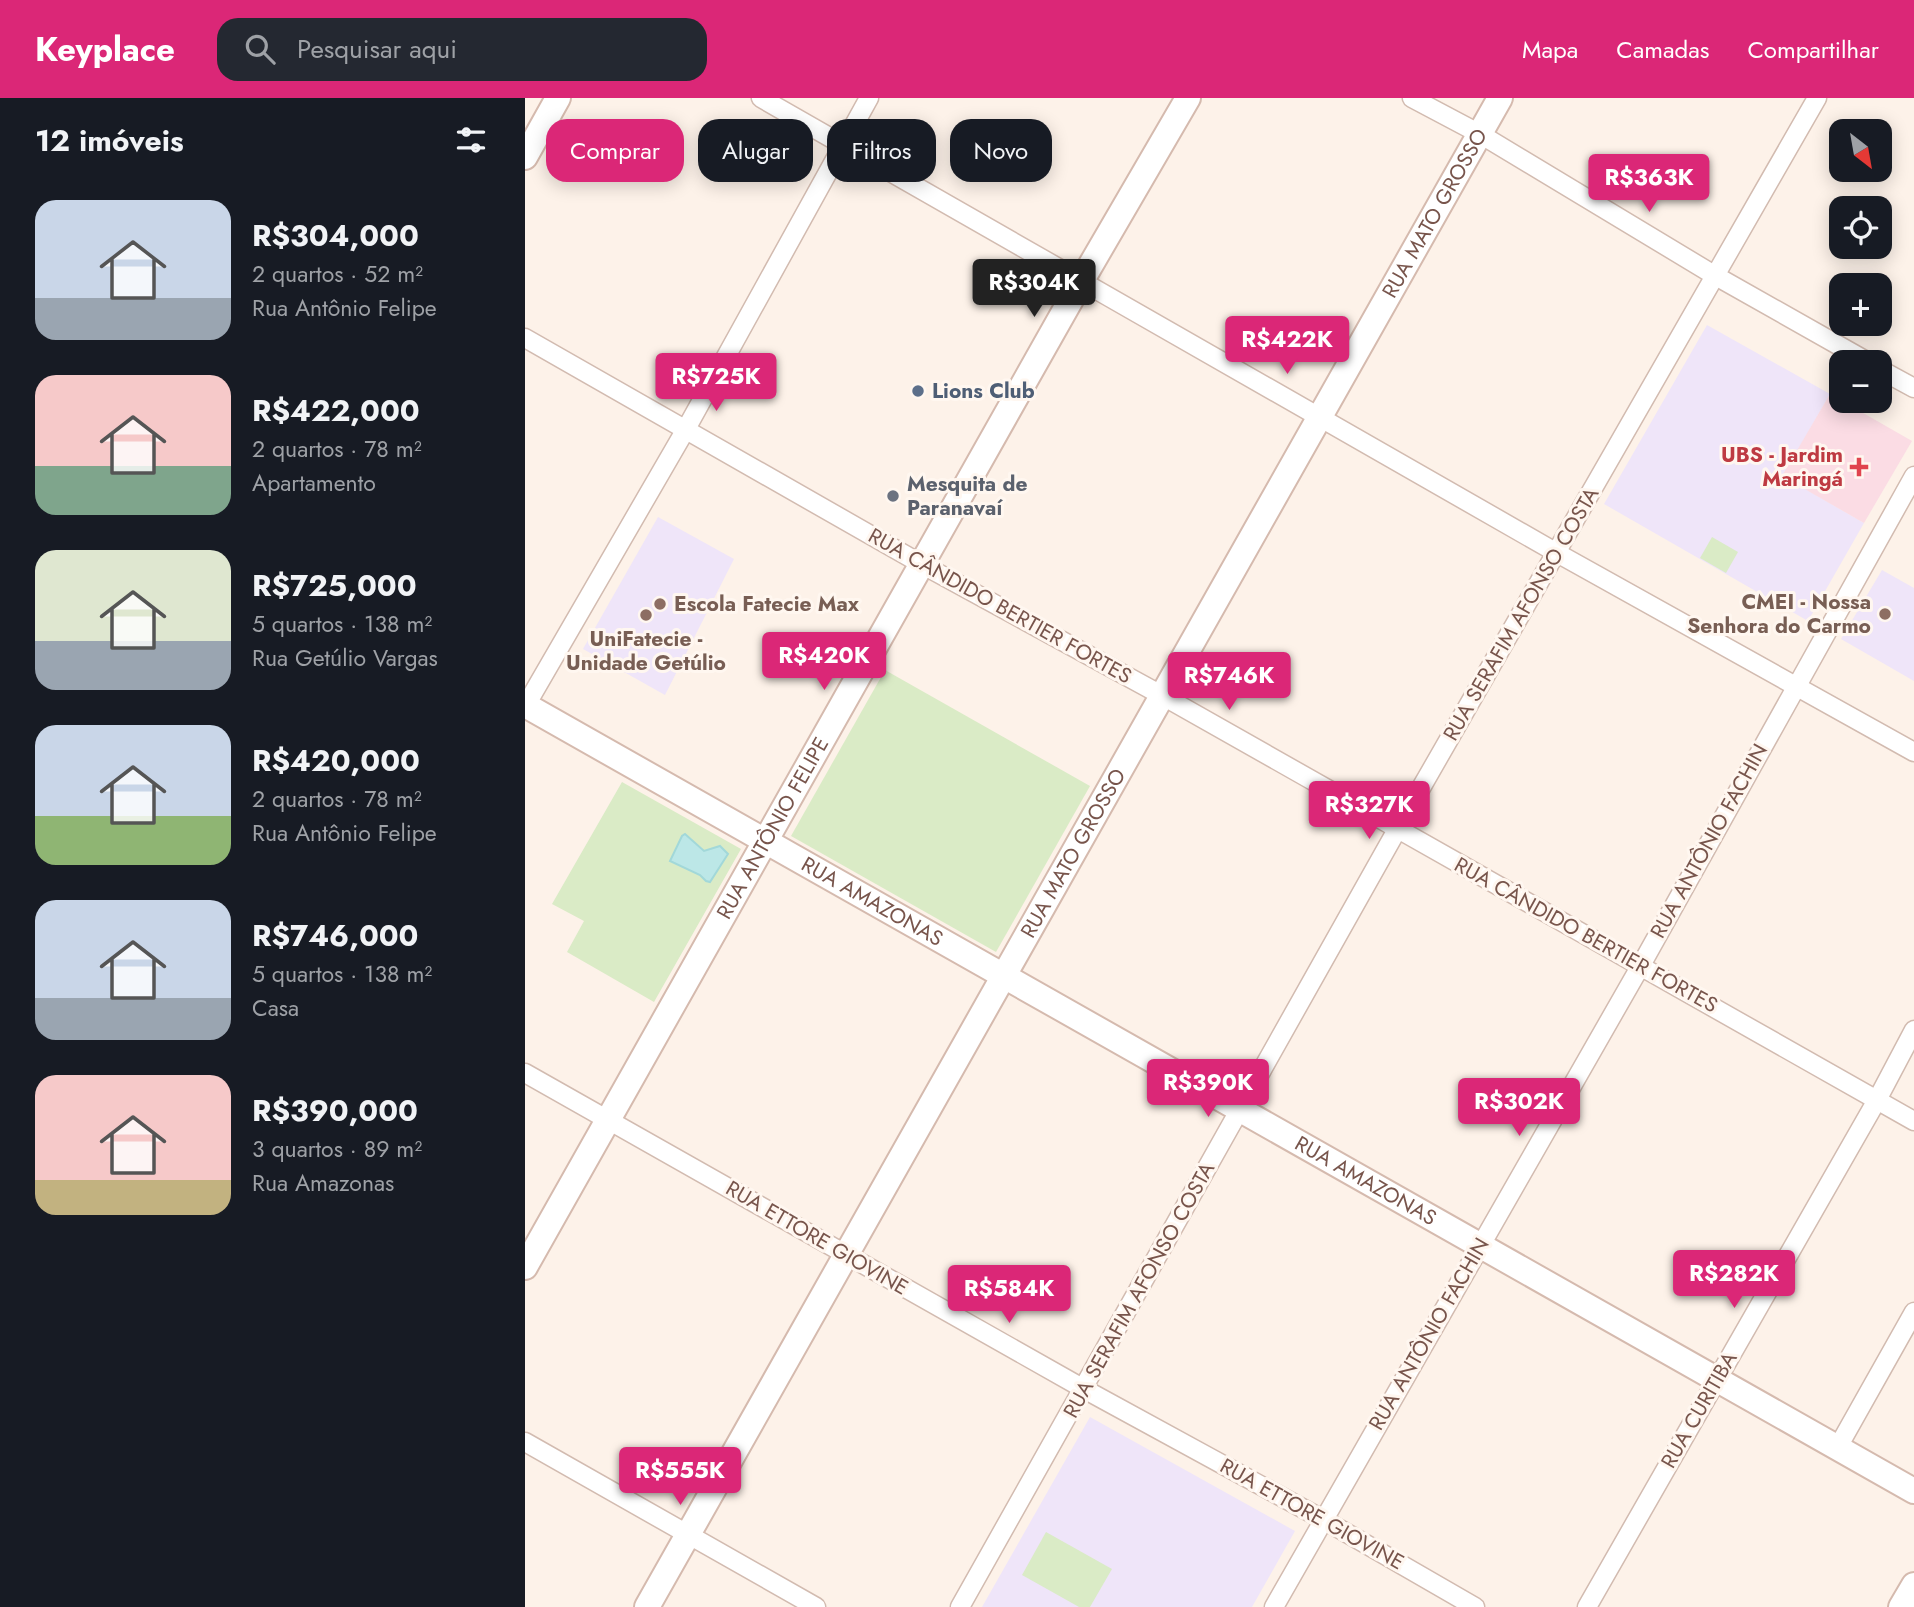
<!DOCTYPE html>
<html lang="pt">
<meta charset="utf-8">
<style>
body{margin:0;font-family:Jost,sans-serif;background:#242831;color:#f1f3f6;height:100vh;display:flex;flex-direction:column;font-size:26px;white-space:nowrap}
*{box-sizing:border-box;margin:0}
p{font-size:23px;color:#9ea1a6}
.icon{flex:none;width:38px;height:38px;fill:none;stroke:currentColor;stroke-width:2;stroke-linecap:round;stroke-linejoin:round}
.map{position:relative;flex:1;overflow:hidden}
.drawer{display:flex;flex-direction:column;background:#171b24;width:525px}
.drawer>*{flex:none}
.top-card{position:absolute;left:21px;top:21px;width:665px;height:63px;display:flex;gap:14px}
.needle{width:46px;rotate:149deg}
.buttons{position:absolute;left:1304px;top:21px;display:grid;gap:14px}
.buttons a{display:grid;place-items:center;width:63px;height:63px;border-radius:14px;background:#171b24;box-shadow:0 4px 18px #0003;font-size:35px}
.price{position:absolute;translate:-50% -60px;padding:0 16px;border-radius:7px;background:#db2777;color:#fff;font-size:23px;line-height:46px;filter:drop-shadow(0 2px 4px #0008)}
.price::after{content:'';position:absolute;left:50%;top:42px;width:21px;height:16px;margin-left:-10px;background:inherit;clip-path:polygon(0 0,100% 0,50% 100%)}
.price.current{background:#222;color:#fff}
ul{padding:0;list-style:none}
li{display:flex;align-items:center;gap:21px;height:175px;padding:0 35px}
li span{display:grid;place-items:center;flex:none;width:196px;height:140px;border-radius:21px;color:#555}
li>.icon{margin-inline-start:auto}
span .icon{width:84px;height:84px;fill:#fffc;stroke-width:1}
li b{font-size:30px}
h2{display:flex;justify-content:space-between;align-items:center;height:84px;padding:0 35px;font-size:30px}
.tag{padding:0 24px;border-radius:21px;background:#171b24;box-shadow:0 4px 18px #0003;font-size:24px;line-height:63px}
.tag.current{background:#db2777;color:#fff}
header{display:flex;align-items:center;gap:42px;box-sizing:border-box;height:98px;padding:0 35px;background:#db2777;color:#fff}
header strong{font-size:33px}
nav{display:flex;gap:38px;margin-inline-start:auto;font-size:24px}
.search{width:490px;height:63px;background:#242831;display:flex;align-items:center;gap:18px;box-sizing:border-box;padding:0 24px;border-radius:21px;color:#9ea1a6;font-size:26px}
main{display:flex;flex:1;min-height:0}
.map>svg:first-child{display:block}
.education{fill:#efe5f9}
.medical{fill:#fbdce4}
.green{fill:#daebc6}
.water{fill:#bce7e7;stroke:#a2d8d9;stroke-width:2}
.lines{fill:none;stroke-linecap:round;stroke-linejoin:round}
.street-casing{stroke:#d2bbb0;stroke-width:21}
.secondary-casing{stroke:#d5baae;stroke-width:28}
.street{stroke:#fff;stroke-width:18}
.secondary{stroke:#fff;stroke-width:24}
.service-dot{fill:#5c6f8a;stroke:#fff7f0;stroke-width:2.5}
.health-dot{fill:#e0444e;stroke:#fff7f0;stroke-width:2.5}
.worship-dot{fill:#6b7280;stroke:#fff7f0;stroke-width:2.5}
.education-dot{fill:#8d6e63;stroke:#fff7f0;stroke-width:2.5}
.labels{text-anchor:middle;stroke-width:6;stroke-linejoin:round;paint-order:stroke}
.street-label{font-size:21px;fill:#78554c;stroke:#fff7f0}
.service-label{font-size:21px;font-weight:bold;fill:#4e5e75;stroke:#fff7f0;text-anchor:start}
.health-label{font-size:21px;font-weight:bold;fill:#be3a42;stroke:#fff7f0;text-anchor:end}
.worship-label{font-size:21px;font-weight:bold;fill:#5b616d;stroke:#fff7f0;text-anchor:start}
.education-label{font-size:21px;font-weight:bold;fill:#785e54;stroke:#fff7f0;text-anchor:end}
</style>
<header>
<strong>Keyplace</strong>
<div class="search"><svg class="icon" aria-label="search" viewBox="0 0 24 24"><circle cx="10" cy="10" r="6"/><path d="M15 15l6 6"/></svg>Pesquisar aqui</div>
<nav><a>Mapa</a><a>Camadas</a><a>Compartilhar</a></nav>
</header>
<main>
<section class="drawer">
<h2>12 imóveis<svg class="icon" aria-label="filters" viewBox="0 0 24 24"><path d="M4 7h16M4 17h16"/><circle cx="9" cy="7" r="2"/><circle cx="15" cy="17" r="2"/></svg></h2>
<ul>
<li><span style="background:linear-gradient(#c9d6e8 70%,#9aa5b1 0)"><svg class="icon" aria-label="home" viewBox="0 0 24 24"><path d="M3 11l9-7 9 7M6 9v11h12V9"/></svg></span><div><b>R$304,000</b><p>2 quartos · 52 m²</p><p>Rua Antônio Felipe</p></div></li>
<li><span style="background:linear-gradient(#f6c9c9 65%,#7fa58c 0)"><svg class="icon" aria-label="home" viewBox="0 0 24 24"><path d="M3 11l9-7 9 7M6 9v11h12V9"/></svg></span><div><b>R$422,000</b><p>2 quartos · 78 m²</p><p>Apartamento</p></div></li>
<li><span style="background:linear-gradient(#dfe7d0 65%,#9aa5b1 0)"><svg class="icon" aria-label="home" viewBox="0 0 24 24"><path d="M3 11l9-7 9 7M6 9v11h12V9"/></svg></span><div><b>R$725,000</b><p>5 quartos · 138 m²</p><p>Rua Getúlio Vargas</p></div></li>
<li><span style="background:linear-gradient(#c9d6e8 65%,#8fb573 0)"><svg class="icon" aria-label="home" viewBox="0 0 24 24"><path d="M3 11l9-7 9 7M6 9v11h12V9"/></svg></span><div><b>R$420,000</b><p>2 quartos · 78 m²</p><p>Rua Antônio Felipe</p></div></li>
<li><span style="background:linear-gradient(#c9d6e8 70%,#9aa5b1 0)"><svg class="icon" aria-label="home" viewBox="0 0 24 24"><path d="M3 11l9-7 9 7M6 9v11h12V9"/></svg></span><div><b>R$746,000</b><p>5 quartos · 138 m²</p><p>Casa</p></div></li>
<li><span style="background:linear-gradient(#f6c9c9 75%,#c2b280 0)"><svg class="icon" aria-label="home" viewBox="0 0 24 24"><path d="M3 11l9-7 9 7M6 9v11h12V9"/></svg></span><div><b>R$390,000</b><p>3 quartos · 89 m²</p><p>Rua Amazonas</p></div></li>
</ul>
</section>
<div class="map">
<svg width="1389" height="1509" viewBox="0 0 1389 1509">
<rect width="100%" height="100%" fill="#fdf2e9"/>
<!-- education -->
<g class="education">
<polygon points="1182,227 1305,296 1258,378 1339,425 1283,523 1079,406"/>
<polygon points="133,419 209,461 140,597 58,551"/>
<polygon points="1357,472 1389,490 1389,583 1316,541"/>
<polygon points="565,1319 770,1433 727,1509 457,1509"/>
</g>
<!-- medical -->
<polygon class="medical" points="1305,296 1387,343 1339,425 1257,378"/>
<!-- green -->
<g class="green">
<polygon points="1187,439 1213,454 1201,475 1175,460"/>
<polygon points="360,572 565,688 471,854 266,738"/>
<polygon points="97,684 216,751 129,904 42,854 59,823 27,806"/>
<polygon points="521,1434 587,1471 565,1509 554,1509 497,1477"/>
</g>
<!-- water -->
<polygon class="water" points="160,736 179,753 195,748 203,756 185,784 181,783 175,777 145,763 157,738"/>
<g class="lines">
<!-- street casing -->
<g class="street-casing">
<g id="street">
<polyline points="236,0 1032,455 1389,654"/>
<polyline points="887,0 955,36 1189,177 1343,264"/>
<polyline points="0,240 398,467 638,598 1389,1023"/>
<polyline points="1354,271 1389,290"/>
<polyline points="0,609 161,331 344,0"/>
<polyline points="0,975 559,1291 799,1422 950,1509"/>
<polyline points="0,1344 291,1509"/>
<polyline points="1313,1349 1389,1214"/>
<polyline points="435,1509 873,730 1292,0"/>
<polyline points="749,1509 1115,869 1389,378"/>
<polyline points="1062,1509 1352,1002 1389,932"/>
</g>
</g>
<!-- secondary casing -->
<g class="secondary-casing">
<g id="secondary">
<polyline points="0,59 33,0"/>
<path id="s1" d="M0 607 1389 1393"/>
<path id="s2" d="M0 1169 557 182 663 0"/>
<path id="s3" d="M122 1509 975 0"/>
<polyline points="1376,1509 1389,1487"/>
</g>
</g>
<!-- street -->
<use href="#street" class="street"/>
<!-- secondary -->
<use href="#secondary" class="secondary"/>
</g>
<!-- markers -->
<circle class="service-dot" cx="393" cy="293" r="7"/>
<path class="health-dot" d="M1330.5 358.5h7v7h7v7h-7v7h-7v-7h-7v-7h7z"/>
<circle class="worship-dot" cx="368" cy="398" r="7"/>
<g class="education-dot">
<circle cx="135" cy="506" r="7"/>
<circle cx="1360" cy="516" r="7"/>
<circle cx="121" cy="517" r="7"/>
</g>
<g class="labels">
<!-- street labels -->
<g class="street-label">
<text dy="7" stroke="none"><textPath href="#s3" startOffset="1601">RUA MATO GROSSO</textPath></text>
<text transform="translate(475 508) rotate(29)" y="7">RUA CÂNDIDO BERTIER FORTES</text>
<text transform="translate(996 516) rotate(-60)" y="7">RUA SERAFIM AFONSO COSTA</text>
<text dy="7" stroke="none"><textPath href="#s2" startOffset="504">RUA ANTÔNIO FELIPE</textPath></text>
<text transform="translate(1184 743) rotate(-61)" y="7">RUA ANTÔNIO FACHIN</text>
<text dy="7" stroke="none"><textPath href="#s3" startOffset="866">RUA MATO GROSSO</textPath></text>
<text dy="7" stroke="none"><textPath href="#s1" startOffset="399">RUA AMAZONAS</textPath></text>
<text transform="translate(1061 837) rotate(29)" y="7">RUA CÂNDIDO BERTIER FORTES</text>
<text dy="7" stroke="none"><textPath href="#s1" startOffset="966">RUA AMAZONAS</textPath></text>
<text transform="translate(292 1140) rotate(30)" y="7">RUA ETTORE GIOVINE</text>
<text transform="translate(614 1192) rotate(-61)" y="7">RUA SERAFIM AFONSO COSTA</text>
<text transform="translate(904 1236) rotate(-60)" y="7">RUA ANTÔNIO FACHIN</text>
<text transform="translate(1174 1312) rotate(-60)" y="7">RUA CURITIBA</text>
<text transform="translate(787 1416) rotate(29)" y="7">RUA ETTORE GIOVINE</text>
</g>
<!-- service labels -->
<g class="service-label">
<text x="407" y="300">Lions Club</text>
</g>
<!-- health labels -->
<g class="health-label">
<text x="1318" y="364">UBS - Jardim<tspan x="1318" dy="24">Maringá</tspan></text>
</g>
<!-- worship labels -->
<g class="worship-label">
<text x="382" y="393">Mesquita de<tspan x="382" dy="24">Paranavaí</tspan></text>
</g>
<!-- education labels -->
<g class="education-label">
<text x="1346" y="511">CMEI - Nossa<tspan x="1346" dy="24">Senhora do Carmo</tspan></text>
<text x="149" y="513" text-anchor="start">Escola Fatecie Max</text>
<text x="121" y="548" text-anchor="middle">UniFatecie -<tspan x="121" dy="24">Unidade Getúlio</tspan></text>
</g>
</g>
</svg>
<div class="buttons">
<a><svg class="needle" viewBox="-14 -14 28 28"><path d="M0-13l5 13h-10z" fill="#e53935"/><path d="M0 13l5-13h-10z" fill="#9ea1a6"/></svg></a>
<a><svg class="icon" aria-label="locate" viewBox="0 0 24 24"><circle cx="12" cy="12" r="6"/><path d="M12 2v4M12 18v4M2 12h4M18 12h4"/></svg></a>
<a>+</a>
<a>−</a>
</div>
<b class="price" style="left:1124px;top:116px">R$363K</b>
<b class="price current" style="left:509px;top:221px">R$304K</b>
<b class="price" style="left:762px;top:278px">R$422K</b>
<b class="price" style="left:191px;top:315px">R$725K</b>
<b class="price" style="left:299px;top:594px">R$420K</b>
<b class="price" style="left:704px;top:614px">R$746K</b>
<b class="price" style="left:844px;top:743px">R$327K</b>
<b class="price" style="left:683px;top:1021px">R$390K</b>
<b class="price" style="left:994px;top:1040px">R$302K</b>
<b class="price" style="left:1209px;top:1212px">R$282K</b>
<b class="price" style="left:484px;top:1227px">R$584K</b>
<b class="price" style="left:155px;top:1409px">R$555K</b>
<div class="top-card">
<a class="tag current">Comprar</a>
<a class="tag">Alugar</a>
<a class="tag">Filtros</a>
<a class="tag">Novo</a>
</div>
</div>
</main>
